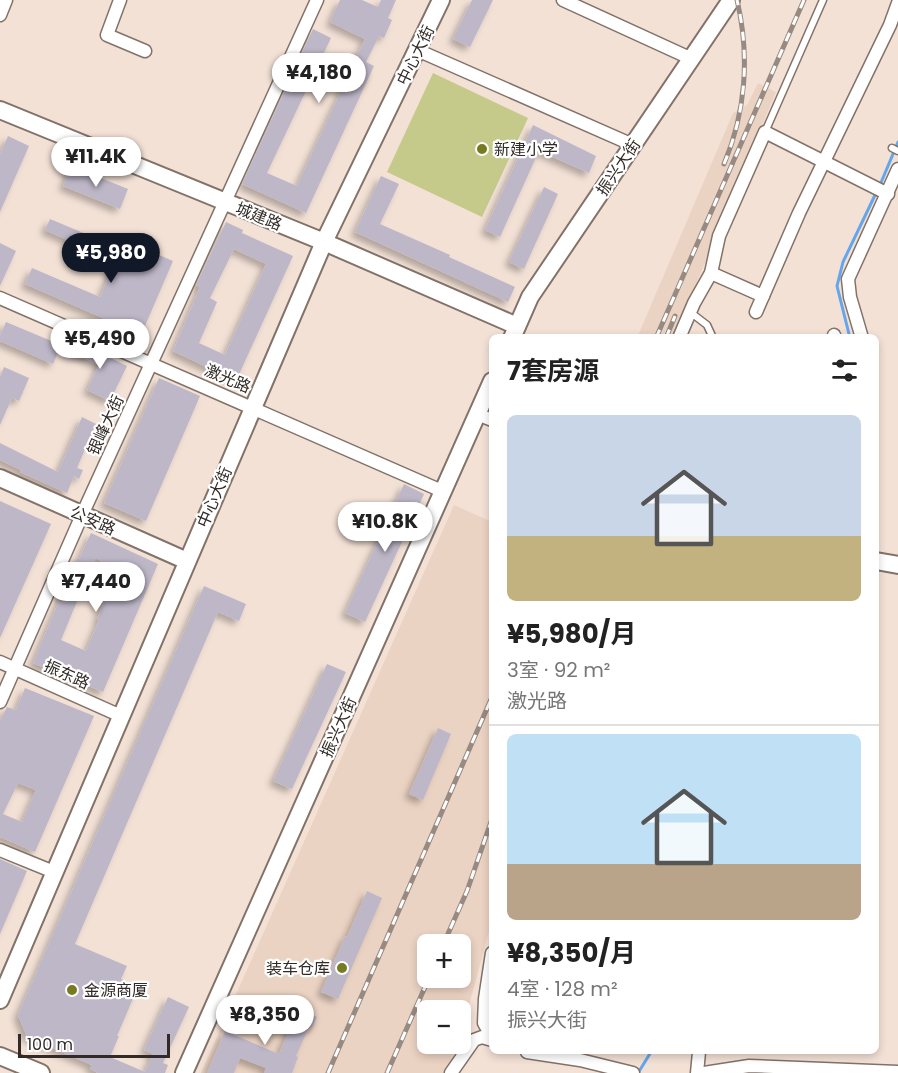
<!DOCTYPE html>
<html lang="zh">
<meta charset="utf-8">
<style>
body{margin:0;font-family:Poppins,"Noto Sans SC",sans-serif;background:#f6f6f6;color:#222;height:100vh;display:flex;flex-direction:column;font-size:22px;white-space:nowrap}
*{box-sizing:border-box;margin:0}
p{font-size:20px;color:#767676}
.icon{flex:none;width:33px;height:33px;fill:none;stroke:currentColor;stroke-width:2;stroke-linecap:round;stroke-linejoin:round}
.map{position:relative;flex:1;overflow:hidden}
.drawer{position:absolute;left:489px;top:334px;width:390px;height:720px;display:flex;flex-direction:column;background:#fff;border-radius:9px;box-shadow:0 3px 9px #0003}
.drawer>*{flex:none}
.tools{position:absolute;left:417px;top:934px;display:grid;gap:12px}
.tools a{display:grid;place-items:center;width:54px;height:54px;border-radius:9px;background:#fff;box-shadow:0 3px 9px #0003;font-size:30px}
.scale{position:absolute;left:18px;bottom:15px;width:152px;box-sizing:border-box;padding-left:6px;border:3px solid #312a26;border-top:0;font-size:16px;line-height:21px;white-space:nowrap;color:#312a26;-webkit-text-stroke:4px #fff;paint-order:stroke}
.price{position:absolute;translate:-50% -51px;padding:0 14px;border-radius:21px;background:#fff;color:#222;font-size:20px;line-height:39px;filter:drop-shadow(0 2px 3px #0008)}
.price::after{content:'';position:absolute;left:50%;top:36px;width:18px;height:14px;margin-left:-9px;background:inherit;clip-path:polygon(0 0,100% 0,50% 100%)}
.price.current{background:#111827;color:#fff}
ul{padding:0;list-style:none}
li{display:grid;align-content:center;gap:12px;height:318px;padding:0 18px}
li+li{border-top:2px solid #e0e0e0}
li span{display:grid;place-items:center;height:186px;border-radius:9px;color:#555}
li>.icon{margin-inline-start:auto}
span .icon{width:108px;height:108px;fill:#fffc;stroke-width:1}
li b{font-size:26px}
h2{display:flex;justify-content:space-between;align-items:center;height:72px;padding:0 18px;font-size:26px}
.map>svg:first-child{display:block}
.built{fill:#ebd3c3;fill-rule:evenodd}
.green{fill:#c5ca8a}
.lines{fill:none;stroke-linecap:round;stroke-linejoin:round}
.stream{stroke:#64a6eb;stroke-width:3}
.building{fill:#beb7c8;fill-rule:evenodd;filter:url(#shadow)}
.lane-casing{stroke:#827268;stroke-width:9}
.street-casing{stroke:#827268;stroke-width:15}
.secondary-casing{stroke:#827268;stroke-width:20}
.lane{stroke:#fff;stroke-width:6}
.street{stroke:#fff;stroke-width:12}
.secondary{stroke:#fff;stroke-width:16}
.rail-casing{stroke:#978a82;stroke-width:5}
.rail{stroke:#fff;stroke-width:3;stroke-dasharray:9;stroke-linecap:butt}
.poi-dot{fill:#767a22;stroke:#fff;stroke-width:2}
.labels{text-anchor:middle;stroke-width:4.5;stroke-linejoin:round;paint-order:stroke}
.street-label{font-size:16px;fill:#312a26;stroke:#fff}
.poi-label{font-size:16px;fill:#312a26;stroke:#fff;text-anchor:start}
</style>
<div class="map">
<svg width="898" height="1073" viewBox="0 0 898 1073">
<defs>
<filter id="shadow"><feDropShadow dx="-4.5" dy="4.5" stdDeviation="3" flood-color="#0004"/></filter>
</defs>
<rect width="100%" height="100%" fill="#f3e1d6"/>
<!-- built -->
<g class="built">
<polygon points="758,83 776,92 674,337 637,338 733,113 747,105"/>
<path d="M454 505 492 522V920L461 1035 460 1011H428V1044H458L447 1073H201ZM428 945H460V978H428Z"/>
</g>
<!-- green -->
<polygon class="green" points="433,73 528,118 482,217 387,172"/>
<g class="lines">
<!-- stream -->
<g class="stream">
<polyline points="880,185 898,142"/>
<polyline points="850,338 837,286 843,262 877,191"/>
<polyline points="638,1073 651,1052"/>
</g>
</g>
<!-- building -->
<g class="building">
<polygon points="340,0 362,0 378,7 381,0 396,0 388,18 392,20 384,38 379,36 366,62 374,66 306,213 242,184 313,29 331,38 267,173 297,186 365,39 330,22"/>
<polygon points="472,0 493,0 470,47 453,39"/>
<polygon points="533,125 596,156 589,173 539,151 500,237 485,230"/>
<polygon points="8,136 29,146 0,212 0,154"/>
<polygon points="71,166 128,189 120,209 63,186"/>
<polygon points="381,176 399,184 380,224 450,255 449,257 515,287 508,302 355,232"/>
<polygon points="544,187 558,194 524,269 509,262"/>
<polygon points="50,219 148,260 152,252 173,261 138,342 116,332 119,325 25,284 32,268 100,297 115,261 45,230"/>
<path d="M226 222 243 230 242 233 293 256 236 381 173 351 200 287 196 285ZM234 249 266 264 225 355 199 343 217 302 210 298Z"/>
<polygon points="0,243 16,251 0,286"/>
<polygon points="6,322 61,345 53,364 0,341 0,336"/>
<polygon points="70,338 127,366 110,401 87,390 99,365 64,348"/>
<polygon points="4,367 29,378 19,401 12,398 0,425 0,377"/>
<polygon points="159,378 200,396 146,521 104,503"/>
<polygon points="82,417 96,424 77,468 83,470 79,479 74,476 67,493 20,472 21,470 0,460 0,443 58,472"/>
<polygon points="404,484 424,494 365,622 345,613"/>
<polygon points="0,501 51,524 0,638"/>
<path d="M91 533 158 564 103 692 33 663 77 558 79 559ZM95 558 118 569 97 619 99 620 86 651 61 640Z"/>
<polygon points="204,586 246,604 239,621 218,612 75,944 127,966 121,979 138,987 117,1036 119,1036 110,1057 145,1072 153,1054 144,1050 168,997 189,1007 163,1063 168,1065 165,1073 98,1073 90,1069 92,1065 27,1037 18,1015"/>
<polygon points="327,664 346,672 292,789 273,781"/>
<path d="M25 688 94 716 35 852 0 837V721L7 707 16 710ZM18 783 36 790 22 822 3 814Z"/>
<polygon points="438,728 451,734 423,800 409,794"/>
<polygon points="0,859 27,871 0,934"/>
<polygon points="367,891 382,898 338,999 321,992 345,936 347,937"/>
<polygon points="279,1000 317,1017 312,1028 309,1027 296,1056 298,1057 292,1073 264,1073 266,1068 240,1058 234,1073 207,1073 225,1031 279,1054 293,1020 274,1012"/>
</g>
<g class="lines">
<!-- lane casing -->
<g class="lane-casing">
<g id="lane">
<polyline points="765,132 823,0"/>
<polyline points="892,148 898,151"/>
<polyline points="690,312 707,325 713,338"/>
</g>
</g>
<!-- street casing -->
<g class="street-casing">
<g id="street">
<polyline points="120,0 107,35 145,51"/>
<polyline points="563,0 692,59"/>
<polyline points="0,15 6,0"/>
<polyline points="417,50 633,145"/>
<polyline points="711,273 763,296"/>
<polyline points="0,298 442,491"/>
<polyline points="756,312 799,213 890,25 898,3"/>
<polyline points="834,335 835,338"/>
<polyline points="679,338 694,303 711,273 719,236 765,132 888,194"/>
<polyline points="862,338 850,297 848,279 898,169"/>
<polyline points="477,414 492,420"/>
<polyline points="0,662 121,716"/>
<polyline points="0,702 82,515 317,0"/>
<polyline points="0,850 54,872"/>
<polyline points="492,953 485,999 484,1023 492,1037"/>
<polyline points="527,1052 580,1060 633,1073"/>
<polyline points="451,1073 474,1040 482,1037 492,1040"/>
<polyline points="697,1073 699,1052"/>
<polyline points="704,1073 749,1066 898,1072"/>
</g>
</g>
<!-- secondary casing -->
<g class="secondary-casing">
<g id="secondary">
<polyline points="0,110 324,242 517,326"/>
<polyline points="512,338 530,297 731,0"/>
<polyline points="0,478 187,561"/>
<polyline points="876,561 898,565"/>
<polyline points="0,1000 324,242 441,0"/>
<polyline points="0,1056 41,1073"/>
<polyline points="184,1073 492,381"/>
</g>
</g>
<!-- lane -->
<use href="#lane" class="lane"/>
<!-- street -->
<use href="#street" class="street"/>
<!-- secondary -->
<use href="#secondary" class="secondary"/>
<!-- rail casing -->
<g class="rail-casing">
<g id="rail">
<path d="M724 164C746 112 750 55 737 0"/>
<polyline points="656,338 804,0"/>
<polyline points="666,338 675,316"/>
<polyline points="443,945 467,891 492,819"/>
<polyline points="328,1073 492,697"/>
<polyline points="387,1073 429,978"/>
</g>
</g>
<!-- rail -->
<use href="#rail" class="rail"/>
</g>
<!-- markers -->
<g class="poi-dot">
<circle cx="482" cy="149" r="6"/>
<circle cx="342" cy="968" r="6"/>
<circle cx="72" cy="990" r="6"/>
</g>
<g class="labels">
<!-- street labels -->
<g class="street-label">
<text transform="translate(415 55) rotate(-64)" y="6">中心大街</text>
<text transform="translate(618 167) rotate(-56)" y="6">振兴大街</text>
<text transform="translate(259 216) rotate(22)" y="6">城建路</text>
<text transform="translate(228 378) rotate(23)" y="6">激光路</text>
<text transform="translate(105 425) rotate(-65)" y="6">银峰大街</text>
<text transform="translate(214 497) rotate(-67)" y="6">中心大街</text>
<text transform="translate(93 520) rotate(24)" y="6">公安路</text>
<text transform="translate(67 674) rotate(24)" y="6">振东路</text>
<text transform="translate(338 727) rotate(-66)" y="6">振兴大街</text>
</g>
<!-- poi labels -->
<g class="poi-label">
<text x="494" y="155">新建小学</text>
<text x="330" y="974" text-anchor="end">装车仓库</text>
<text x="84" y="996">金源商厦</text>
</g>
</g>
</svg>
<div class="tools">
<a>+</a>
<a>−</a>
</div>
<div class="scale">100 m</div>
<b class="price" style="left:319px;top:104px">¥4,180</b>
<b class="price" style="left:96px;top:188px">¥11.4K</b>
<b class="price current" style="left:111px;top:284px">¥5,980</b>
<b class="price" style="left:100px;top:370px">¥5,490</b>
<b class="price" style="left:385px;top:553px">¥10.8K</b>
<b class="price" style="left:96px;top:613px">¥7,440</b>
<b class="price" style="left:265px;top:1046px">¥8,350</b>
<section class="drawer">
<h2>7套房源<svg class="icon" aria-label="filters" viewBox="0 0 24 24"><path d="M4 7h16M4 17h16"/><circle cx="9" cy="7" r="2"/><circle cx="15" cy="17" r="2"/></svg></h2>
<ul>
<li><span style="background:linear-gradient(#c9d6e8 65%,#c2b280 0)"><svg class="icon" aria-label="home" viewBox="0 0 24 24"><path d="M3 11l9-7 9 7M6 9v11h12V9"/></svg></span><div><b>¥5,980/月</b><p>3室 · 92 m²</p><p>激光路</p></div></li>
<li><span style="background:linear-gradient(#bfe0f5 70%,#b9a48a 0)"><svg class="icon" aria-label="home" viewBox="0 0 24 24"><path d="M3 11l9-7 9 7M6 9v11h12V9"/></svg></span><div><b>¥8,350/月</b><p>4室 · 128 m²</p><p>振兴大街</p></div></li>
</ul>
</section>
</div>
